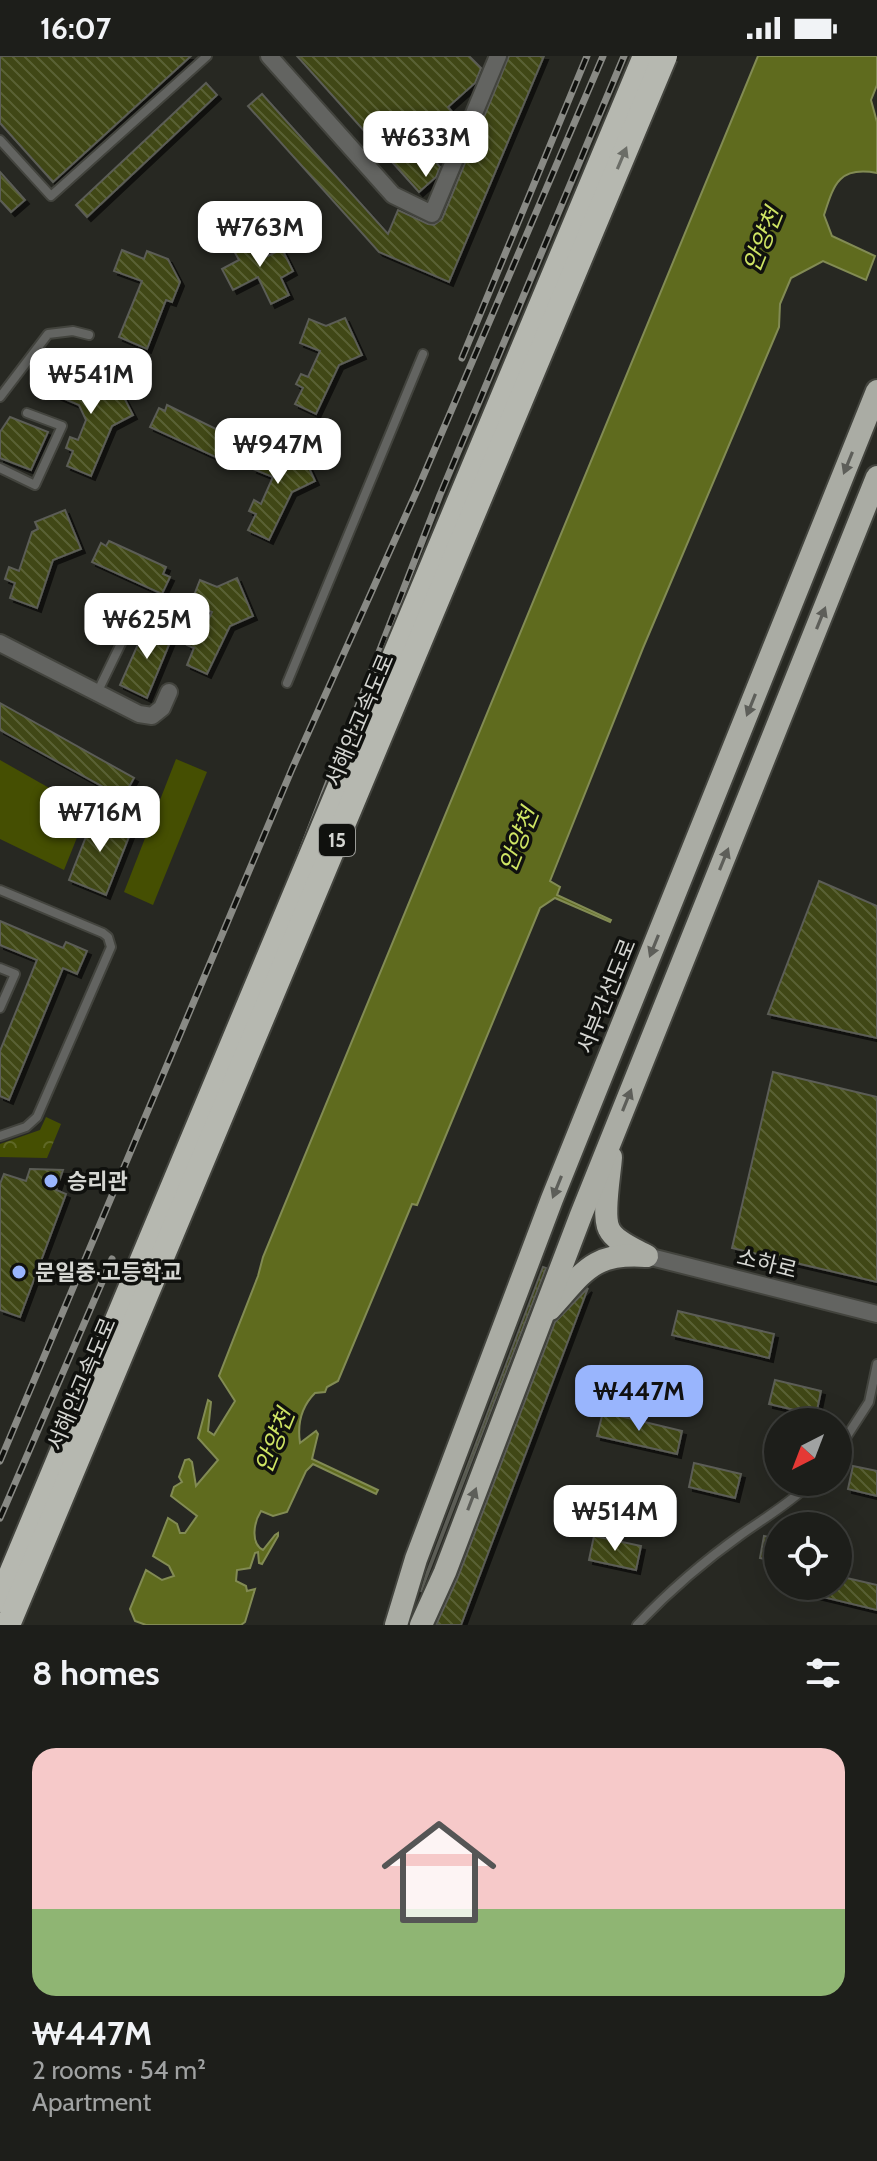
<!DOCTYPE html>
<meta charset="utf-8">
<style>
body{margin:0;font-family:Cabin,"Noto Sans KR",sans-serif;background:#2a2b27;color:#f1f3f6;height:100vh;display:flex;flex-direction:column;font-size:30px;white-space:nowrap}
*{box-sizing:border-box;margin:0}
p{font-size:26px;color:#a0a2a2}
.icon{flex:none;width:44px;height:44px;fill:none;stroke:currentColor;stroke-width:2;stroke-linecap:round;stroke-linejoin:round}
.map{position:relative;height:1569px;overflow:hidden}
.details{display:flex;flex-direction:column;background:#1d1e1a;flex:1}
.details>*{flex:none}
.needle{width:52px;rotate:222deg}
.tools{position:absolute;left:764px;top:1352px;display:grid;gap:16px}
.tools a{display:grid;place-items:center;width:88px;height:88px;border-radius:50%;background:#1d1e1a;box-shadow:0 8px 32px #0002,0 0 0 2px #3b3c39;font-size:40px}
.price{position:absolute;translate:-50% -68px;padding:0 18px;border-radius:16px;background:#fff;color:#222;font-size:26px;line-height:52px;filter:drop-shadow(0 2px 4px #0008)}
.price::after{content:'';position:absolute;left:50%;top:48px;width:24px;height:18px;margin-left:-12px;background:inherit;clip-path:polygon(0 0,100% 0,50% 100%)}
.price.active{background:#99b5fd;color:#111}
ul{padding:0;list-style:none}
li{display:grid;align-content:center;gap:16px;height:424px;padding:0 32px}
li span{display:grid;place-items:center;height:248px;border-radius:24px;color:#555}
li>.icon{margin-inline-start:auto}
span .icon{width:144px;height:144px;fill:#fffc;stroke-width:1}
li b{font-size:34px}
h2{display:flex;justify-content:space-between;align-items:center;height:96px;padding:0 32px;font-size:34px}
.status{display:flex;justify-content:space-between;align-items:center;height:56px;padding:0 40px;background:#1d1e1a;direction:ltr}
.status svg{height:22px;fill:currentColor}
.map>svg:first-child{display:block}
.forest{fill:url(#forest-crowns)}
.garden{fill:#454f02}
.water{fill:#5f6b1e;stroke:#828b54;stroke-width:2}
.building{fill:url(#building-back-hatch);stroke:#5b5d56;stroke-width:2;filter:url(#shadow)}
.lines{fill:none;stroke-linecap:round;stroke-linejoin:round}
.service-casing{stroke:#43443e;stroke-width:12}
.minor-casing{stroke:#43443e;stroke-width:20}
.trunk-casing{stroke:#43443e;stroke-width:26}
.service{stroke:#636461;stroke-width:8}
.minor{stroke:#636461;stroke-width:16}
.trunk{stroke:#aaaca4;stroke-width:22}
.rail-casing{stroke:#898a85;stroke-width:7}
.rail{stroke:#10110e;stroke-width:4;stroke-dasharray:12;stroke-linecap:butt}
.motorway-bridge-casing{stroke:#43443e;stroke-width:28;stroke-linecap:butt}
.motorway-bridge{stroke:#b6b8b0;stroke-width:24}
.oneway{fill:#6b6d67}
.oneway2{fill:#5d5e59}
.poi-dot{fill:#99b5fd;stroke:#10110e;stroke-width:3}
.labels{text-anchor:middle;stroke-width:7;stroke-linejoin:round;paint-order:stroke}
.shield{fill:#10110e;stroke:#9a9b97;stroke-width:2}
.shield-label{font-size:20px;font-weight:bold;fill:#d5d6d2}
.street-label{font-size:22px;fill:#d5d6d2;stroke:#10110e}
.poi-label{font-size:22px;font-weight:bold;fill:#d5d6d2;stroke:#10110e;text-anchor:start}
.water-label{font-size:24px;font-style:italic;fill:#cfe564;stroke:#10110e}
</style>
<div class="status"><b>16:07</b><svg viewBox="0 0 49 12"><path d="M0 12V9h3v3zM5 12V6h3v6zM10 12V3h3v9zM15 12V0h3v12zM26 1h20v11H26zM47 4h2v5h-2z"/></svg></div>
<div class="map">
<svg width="877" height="1569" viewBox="0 0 877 1569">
<defs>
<pattern id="forest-crowns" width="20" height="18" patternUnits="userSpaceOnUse" patternTransform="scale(2)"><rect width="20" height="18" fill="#454f02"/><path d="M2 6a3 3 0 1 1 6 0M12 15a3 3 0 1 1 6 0" fill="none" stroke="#5f6826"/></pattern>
<pattern id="building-back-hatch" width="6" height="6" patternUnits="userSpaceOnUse" patternTransform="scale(2)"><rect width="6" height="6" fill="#3f4712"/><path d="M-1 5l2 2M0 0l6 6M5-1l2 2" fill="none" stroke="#5a6134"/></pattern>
<filter id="shadow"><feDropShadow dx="4" dy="4" stdDeviation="0" flood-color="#0009"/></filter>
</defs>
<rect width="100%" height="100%" fill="#272822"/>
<!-- forest -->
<polygon class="forest" points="46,1061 61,1068 47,1102 0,1101 0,1088 40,1074"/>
<!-- garden -->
<g class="garden">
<polygon points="176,703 207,716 153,849 124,836"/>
<polygon points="0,704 88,754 64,814 0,783"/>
</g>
<!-- water -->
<path class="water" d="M758 0H877V29L871 44 877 66V117C839 110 834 128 824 159L832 180 875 200 866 224 823 205 791 222 780 248 779 271 643 592 550 825 560 831 557 839 611 864 610 866 555 842 540 852 417 1149 412 1148 338 1325 327 1331 325 1336 315 1337C301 1351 297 1367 300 1387L316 1375 318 1378 312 1403 378 1434 376 1438 313 1408 306 1415 287 1456 273 1460 261 1455C254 1466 250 1487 263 1494L275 1479 278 1477V1480L262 1508 259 1507 258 1496 255 1497 250 1512 237 1514 236 1525 246 1530 247 1535 255 1533 245 1566 241 1569H146L135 1565 130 1553 146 1514 162 1524 174 1520 169 1510 153 1500 168 1462 177 1468 180 1477H185L197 1460 171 1440 174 1431 182 1426 179 1421 185 1404 189 1403 192 1406 196 1430 218 1404 198 1382 208 1344 211 1346 208 1375 214 1379 235 1345 219 1320 258 1220 263 1201Z"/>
<!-- building -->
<g class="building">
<polygon points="0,0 191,0 53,126 0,67"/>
<polygon points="297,0 469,0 481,12 475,27 448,51 459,64 456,72 428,97 440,111 436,121 419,136"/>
<polygon points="509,0 544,0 449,226 379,196 248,50 262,38 388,178 398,154 428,168 434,169 442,163"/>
<polygon points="206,27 217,39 87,161 76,149"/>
<polygon points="0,116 25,144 11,156 0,144"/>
<polygon points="258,181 268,200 282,193 293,215 281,222 289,239 271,248 258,221 233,234 222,213 239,204 233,193"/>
<polygon points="122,194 144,203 147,195 168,203 180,226 172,246 166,244 147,293 119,281 142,225 114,215"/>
<polygon points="345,262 362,299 339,309 316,358 295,348 303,332 296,328 301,318 308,321 320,295 300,287 309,263 326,270"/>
<polygon points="55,314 97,331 114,322 133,359 112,370 91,420 67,410 73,395 66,392 70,381 78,384 86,364 79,349 46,335"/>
<polygon points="167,349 224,377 221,384 227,387 220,403 150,371 159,352 165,355"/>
<polygon points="10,361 48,376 31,414 0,402 0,376"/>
<polygon points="298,388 315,425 292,436 269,484 248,474 256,458 249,455 254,444 261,448 273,421 253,413 262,390 279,396"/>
<polygon points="65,454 81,493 53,504 37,552 10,542 15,527 5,523 9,511 19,515 32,476 38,473 35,466"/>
<polygon points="109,485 166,511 163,518 170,521 162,538 92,506 101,487 106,490"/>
<polygon points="237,522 253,560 230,570 207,618 187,609 194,592 187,589 192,579 199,582 212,556 191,547 200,524 217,531"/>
<polygon points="147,568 173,579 147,642 120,629"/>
<polygon points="0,647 134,722 123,742 0,674"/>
<polygon points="95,758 132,773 106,839 69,824"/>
<polygon points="819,825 877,850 877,982 768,958"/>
<polygon points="0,865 63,892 66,886 87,895 77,918 63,912 9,1044 0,1040 0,995 37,904 0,889"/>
<polygon points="773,1016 877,1041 877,1226 732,1192"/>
<polygon points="30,1113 63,1114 56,1134 66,1138 20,1261 0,1254 0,1128 4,1118 26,1125"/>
<polygon points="543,1211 546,1212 421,1536 427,1516"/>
<polygon points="588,1232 461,1569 436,1569 458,1521 555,1266"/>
<polygon points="678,1255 774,1278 769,1302 672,1279"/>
<polygon points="775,1324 821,1335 816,1359 769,1348"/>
<polygon points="603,1356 682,1375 677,1398 597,1380"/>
<polygon points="694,1407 741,1418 735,1442 689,1431"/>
<polygon points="853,1410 877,1415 877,1440 848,1433"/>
<polygon points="594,1480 641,1490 636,1514 589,1504"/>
<polygon points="764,1480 778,1483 778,1506 760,1502"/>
<polygon points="838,1520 877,1529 877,1554 794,1534 794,1530 838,1530"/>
</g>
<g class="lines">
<!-- service casing -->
<g class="service-casing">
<g id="service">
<polyline points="0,84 51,140 207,0"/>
<polyline points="0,341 48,278 73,275 89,279"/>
<polyline points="0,412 35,429 62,370 27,357"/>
<polyline points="287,627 423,298"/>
<polyline points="97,637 129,571"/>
<polyline points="0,834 103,877 108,881 111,891 37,1061 26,1071 0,1080"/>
<polyline points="0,912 15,918 0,952"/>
<polyline points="838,1394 869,1346 877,1308"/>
<path d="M637 1569C669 1535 704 1505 742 1478 766 1461 790 1447 812 1426"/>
</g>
</g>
<!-- minor casing -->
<g class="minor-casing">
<g id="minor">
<polyline points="269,0 393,139 432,158 498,0"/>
<polyline points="0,587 139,658 152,660 162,652 169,636"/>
<polyline points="647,1200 877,1258"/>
</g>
</g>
<!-- trunk casing -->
<g class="trunk-casing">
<g id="trunk">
<path d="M611 1101C610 1118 602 1159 609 1173 615 1186 635 1193 647 1200"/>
<path d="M550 1253C584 1216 592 1196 646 1200"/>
<polyline points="396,1569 416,1503 552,1143 877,335"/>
<polyline points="421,1569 445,1516 581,1159 877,421"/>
</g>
</g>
<!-- service -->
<use href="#service" class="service"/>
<!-- minor -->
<use href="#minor" class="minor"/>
<!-- trunk -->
<use href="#trunk" class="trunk"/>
<!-- rail casing -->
<g class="rail-casing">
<g id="rail">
<polyline points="462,302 587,0"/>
<polyline points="0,1405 292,713 419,430 603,0"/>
<polyline points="0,1462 112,1203"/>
<polyline points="0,1525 218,1011 440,439 624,0"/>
</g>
</g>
<!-- rail -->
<use href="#rail" class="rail"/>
<!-- motorway-bridge casing -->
<g class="motorway-bridge-casing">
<g id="motorway-bridge">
<polyline points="0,1544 645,0"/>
<polyline points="8,1569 665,0"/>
</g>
</g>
<!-- motorway-bridge -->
<use href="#motorway-bridge" class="motorway-bridge"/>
</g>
<!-- one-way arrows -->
<defs><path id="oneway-solid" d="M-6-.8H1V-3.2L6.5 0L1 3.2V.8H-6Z" transform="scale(2)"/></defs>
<use class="oneway" href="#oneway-solid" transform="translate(622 102) rotate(-67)"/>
<g class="oneway2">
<use href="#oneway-solid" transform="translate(848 407) rotate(112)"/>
<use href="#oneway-solid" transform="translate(821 562) rotate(-68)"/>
<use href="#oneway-solid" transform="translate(751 649) rotate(112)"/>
<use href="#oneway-solid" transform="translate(724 803) rotate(-68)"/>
<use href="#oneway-solid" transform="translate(654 890) rotate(112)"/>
<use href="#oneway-solid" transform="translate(627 1044) rotate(-68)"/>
<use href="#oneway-solid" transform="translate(557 1131) rotate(112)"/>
<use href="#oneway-solid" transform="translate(472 1443) rotate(-69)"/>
</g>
<!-- markers -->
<g class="poi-dot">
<circle cx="51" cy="1125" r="8"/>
<circle cx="19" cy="1216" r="8"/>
</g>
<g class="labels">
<!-- shield labels -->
<rect class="shield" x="319" y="768" width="36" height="32" rx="6"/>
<g class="shield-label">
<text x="337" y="791">15</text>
</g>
<!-- street labels -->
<g class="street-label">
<text transform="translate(359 664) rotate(-67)" y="8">서해안고속도로</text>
<text transform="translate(606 940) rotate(-68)" y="8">서부간선도로</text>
<text transform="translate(767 1207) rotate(14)" y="8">소하로</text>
<text transform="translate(81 1328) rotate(-67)" y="8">서해안고속도로</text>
</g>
<!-- poi labels -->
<g class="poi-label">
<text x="67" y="1133">승리관</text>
<text x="35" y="1224">문일중·고등학교</text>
</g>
<!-- water labels -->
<g class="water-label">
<text transform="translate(763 184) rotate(-68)" y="8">안양천</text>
<text transform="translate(519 784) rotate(-68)" y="8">안양천</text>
<text transform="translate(275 1385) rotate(-68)" y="8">안양천</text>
</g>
</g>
</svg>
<div class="tools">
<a><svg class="needle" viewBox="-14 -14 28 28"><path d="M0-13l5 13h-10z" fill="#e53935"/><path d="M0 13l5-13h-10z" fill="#a0a2a2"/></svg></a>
<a><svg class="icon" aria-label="locate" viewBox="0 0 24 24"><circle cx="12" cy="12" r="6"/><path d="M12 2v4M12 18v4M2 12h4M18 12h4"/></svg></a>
</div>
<b class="price" style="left:426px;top:123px">₩633M</b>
<b class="price" style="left:260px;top:213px">₩763M</b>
<b class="price" style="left:91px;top:360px">₩541M</b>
<b class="price" style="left:278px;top:430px">₩947M</b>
<b class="price" style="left:147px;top:605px">₩625M</b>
<b class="price" style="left:100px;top:798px">₩716M</b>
<b class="price active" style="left:639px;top:1377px">₩447M</b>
<b class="price" style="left:615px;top:1497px">₩514M</b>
</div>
<section class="details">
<h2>8 homes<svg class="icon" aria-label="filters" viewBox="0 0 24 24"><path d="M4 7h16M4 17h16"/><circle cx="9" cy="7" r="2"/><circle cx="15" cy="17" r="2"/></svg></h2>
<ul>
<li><span style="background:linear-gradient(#f6c9c9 65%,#8fb573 0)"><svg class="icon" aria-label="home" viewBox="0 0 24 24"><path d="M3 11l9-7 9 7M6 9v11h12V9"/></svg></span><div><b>₩447M</b><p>2 rooms · 54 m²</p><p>Apartment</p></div></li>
</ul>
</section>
